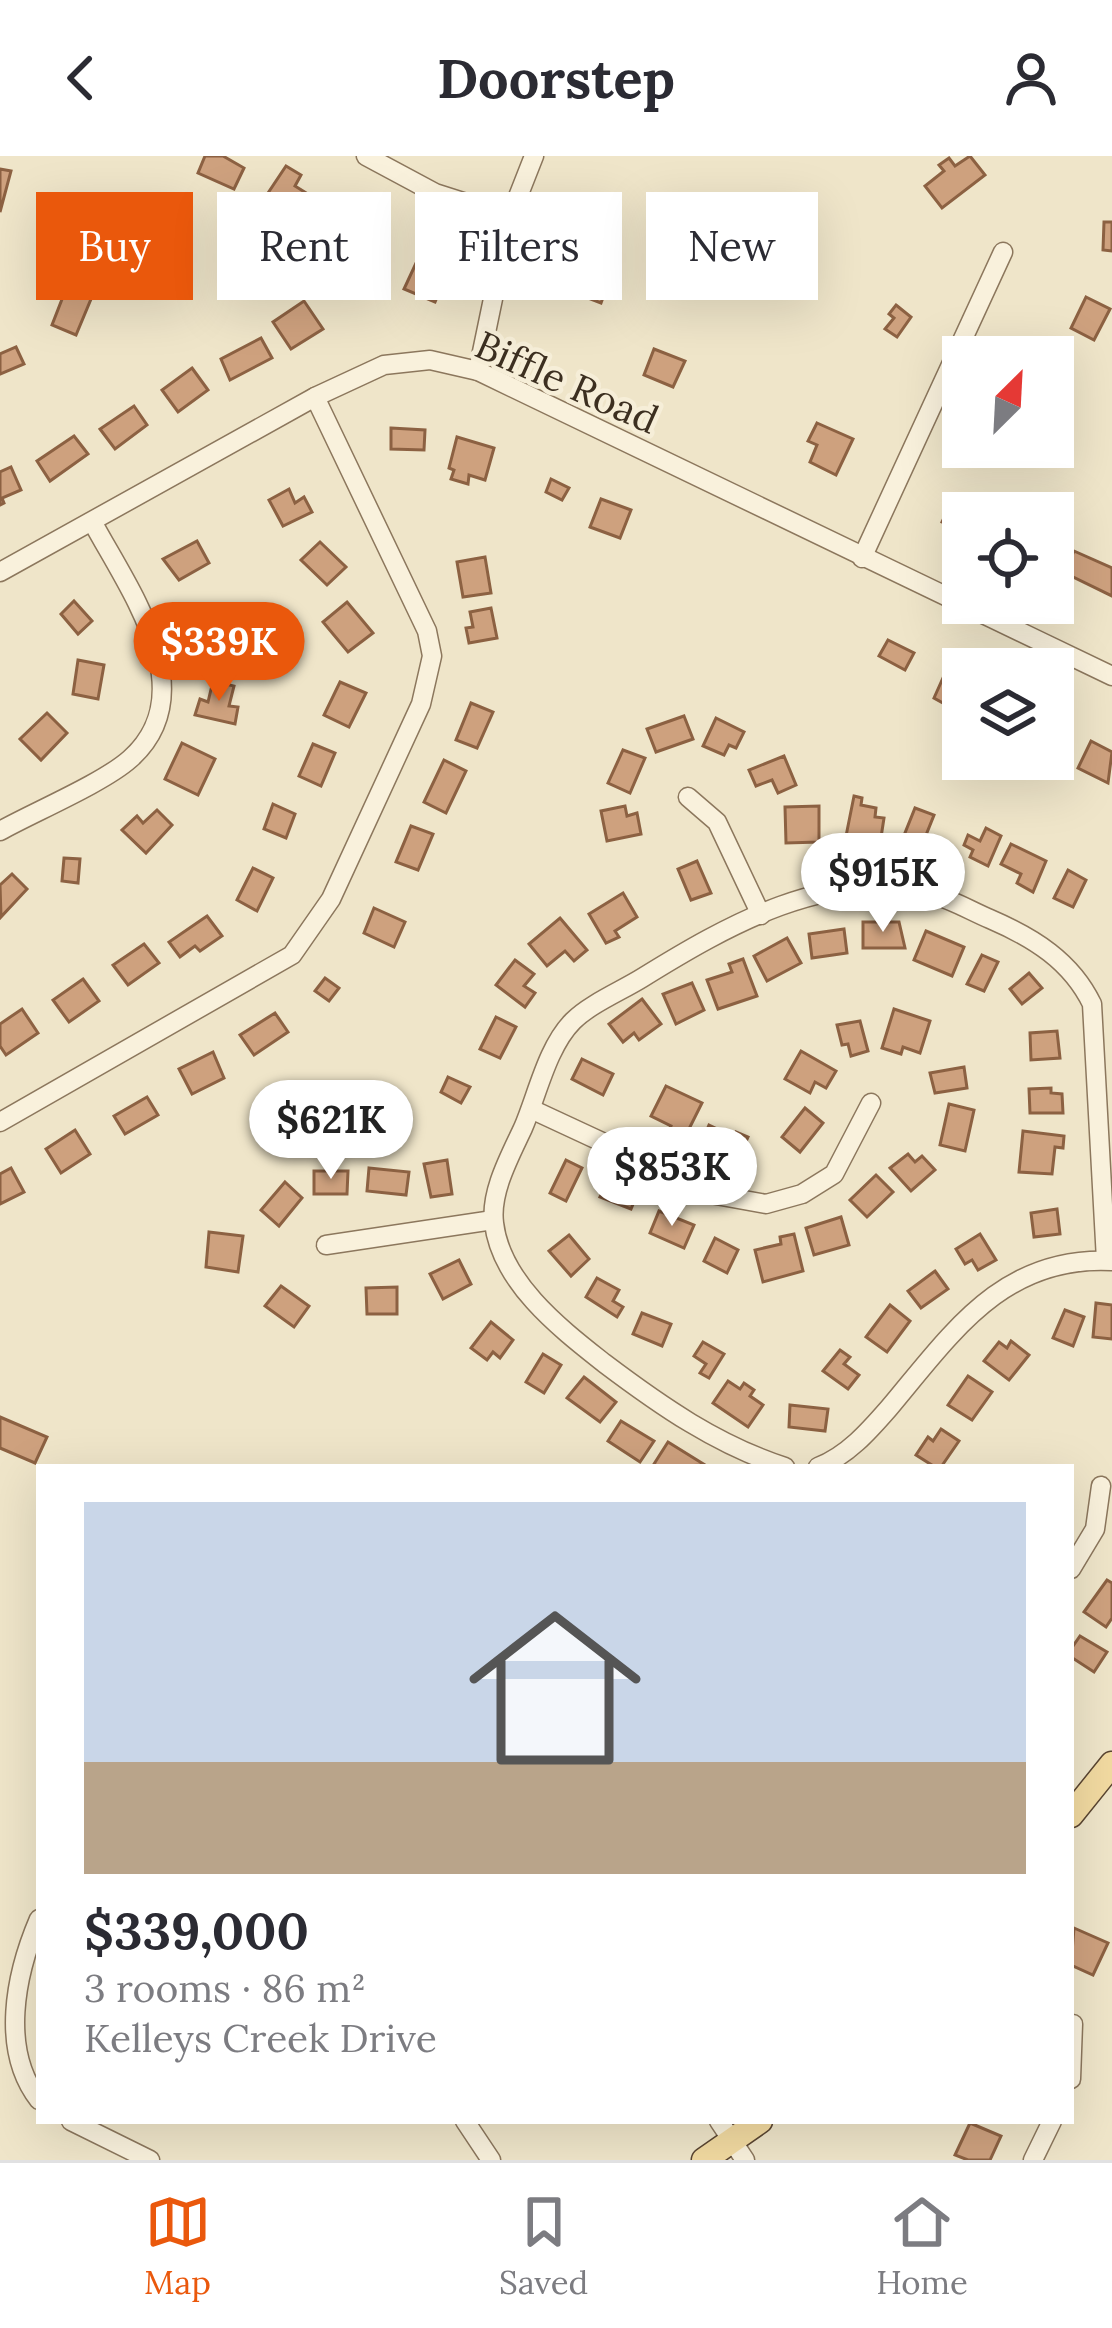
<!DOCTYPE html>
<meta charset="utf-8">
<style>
body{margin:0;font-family:Lora,serif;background:#f7f7f7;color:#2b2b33;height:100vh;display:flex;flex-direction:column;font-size:45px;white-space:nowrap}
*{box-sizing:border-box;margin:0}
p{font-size:39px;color:#7c7c81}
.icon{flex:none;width:66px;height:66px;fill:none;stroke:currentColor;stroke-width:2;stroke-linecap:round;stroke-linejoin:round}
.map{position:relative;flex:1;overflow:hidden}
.panel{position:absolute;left:36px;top:1308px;width:1038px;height:660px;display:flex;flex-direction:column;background:#fff;border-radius:0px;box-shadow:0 12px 48px #0002}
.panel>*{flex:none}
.top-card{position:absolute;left:36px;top:36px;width:1041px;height:108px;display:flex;gap:24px}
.needle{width:78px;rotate:24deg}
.buttons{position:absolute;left:942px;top:180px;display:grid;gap:24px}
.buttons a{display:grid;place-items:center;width:132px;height:132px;border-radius:0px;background:#fff;box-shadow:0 12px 48px #0002;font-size:60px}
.price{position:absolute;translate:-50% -102px;padding:0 27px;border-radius:42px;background:#fff;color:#222;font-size:39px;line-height:78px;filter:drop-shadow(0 3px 6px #0008)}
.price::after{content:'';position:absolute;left:50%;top:72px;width:36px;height:27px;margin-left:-18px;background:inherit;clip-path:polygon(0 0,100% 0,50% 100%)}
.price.active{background:#ea580c;color:#fff}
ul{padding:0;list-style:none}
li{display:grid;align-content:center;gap:24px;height:636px;padding:0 48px}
li span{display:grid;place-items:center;height:372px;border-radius:0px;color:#555}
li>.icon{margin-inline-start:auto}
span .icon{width:216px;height:216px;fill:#fffc;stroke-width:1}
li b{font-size:51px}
.pill{padding:0 42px;border-radius:0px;background:#fff;box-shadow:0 12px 48px #0002;font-size:42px;line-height:108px}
.pill.active{background:#ea580c;color:#fff}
header{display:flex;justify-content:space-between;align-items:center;height:156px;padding:0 48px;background:#fff;font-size:54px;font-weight:800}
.menu{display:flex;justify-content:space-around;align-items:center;height:168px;border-top:3px solid #e1e1e2;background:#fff;font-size:33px;color:#7c7c81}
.menu a{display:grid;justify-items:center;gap:6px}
.menu .active{color:#ea580c}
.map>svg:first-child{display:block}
.building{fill:#cea17e;stroke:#8c6142;stroke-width:3}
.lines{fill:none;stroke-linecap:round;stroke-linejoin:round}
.minor-casing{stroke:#8c775d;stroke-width:21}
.major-casing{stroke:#5a4531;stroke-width:27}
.minor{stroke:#f9f1dc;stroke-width:18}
.major{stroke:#f2daa1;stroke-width:24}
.labels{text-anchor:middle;stroke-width:9;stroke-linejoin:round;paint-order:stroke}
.street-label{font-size:39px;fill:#3c2f20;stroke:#f6eed8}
</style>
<header><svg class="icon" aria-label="back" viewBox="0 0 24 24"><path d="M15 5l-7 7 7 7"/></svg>Doorstep<svg class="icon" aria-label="person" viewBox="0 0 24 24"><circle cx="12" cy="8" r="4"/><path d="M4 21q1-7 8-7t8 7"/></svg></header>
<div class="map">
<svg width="1112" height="2004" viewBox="0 0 1112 2004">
<rect width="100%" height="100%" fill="#efe5c9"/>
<!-- building -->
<g class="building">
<polygon points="205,0 223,0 244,12 234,33 198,17"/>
<polygon points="970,0 985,19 942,52 925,30 944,15 939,9 949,2 955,10"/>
<polygon points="286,10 301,19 295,30 311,40 294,67 262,46"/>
<polygon points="0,13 11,15 0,56"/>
<polygon points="347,49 359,55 357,60 380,72 371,94 334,75"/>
<polygon points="72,55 89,90 58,101 46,64"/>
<polygon points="1104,66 1112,66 1112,95 1103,94"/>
<polygon points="559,104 609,125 601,147 549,127"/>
<polygon points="417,105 447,117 435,146 404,133"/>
<polygon points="66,133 91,143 76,179 52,169"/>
<polygon points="1086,141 1110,153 1094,184 1071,172"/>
<polygon points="304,145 323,173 291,193 273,166"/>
<polygon points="896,149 911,161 897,181 885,173 894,162 889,158"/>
<polygon points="261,182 272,202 230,224 221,203"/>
<polygon points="16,191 24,208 0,218 0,198"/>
<polygon points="654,193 685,205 673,231 644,219"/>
<polygon points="192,212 208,234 178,256 162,234"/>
<polygon points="134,250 147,269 115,293 100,273"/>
<polygon points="817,267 853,283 836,319 810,306 817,289 808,285"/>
<polygon points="391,272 425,274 424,294 391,293"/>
<polygon points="74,280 88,298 50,325 37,305"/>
<polygon points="457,281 494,292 485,324 469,319 468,328 451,323 454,314 449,312"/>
<polygon points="992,291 1016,291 1009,306 989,297"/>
<polygon points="11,311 21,334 2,342 4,347 0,349 0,316"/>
<polygon points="551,323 569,332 562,344 546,336"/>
<polygon points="289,333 295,347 304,341 312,356 283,370 269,344"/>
<polygon points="601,343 631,354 620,382 590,371"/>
<polygon points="951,347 974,357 963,357 963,382 962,375 942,366"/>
<polygon points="197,385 209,407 179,424 163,403"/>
<polygon points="320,386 346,411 327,429 301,404"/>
<polygon points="1074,395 1112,412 1112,440 1065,417"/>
<polygon points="485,401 491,437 463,441 457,406"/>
<polygon points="74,445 92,465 78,478 61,458"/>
<polygon points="347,446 373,477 348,496 323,466"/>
<polygon points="221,449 232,485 206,494 195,457"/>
<polygon points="491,452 497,482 469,487 466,472 473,471 470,456"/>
<polygon points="888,484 914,497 905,514 879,500"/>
<polygon points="78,504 104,509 98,543 73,538"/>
<polygon points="947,513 963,520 961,564 947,558 950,551 934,542"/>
<polygon points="213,525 234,530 229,550 238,551 235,568 195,559 200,543 208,546"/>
<polygon points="340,526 366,537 349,571 324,559"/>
<polygon points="471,547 493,556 477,592 456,584"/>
<polygon points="47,557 67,577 41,604 20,583"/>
<polygon points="684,560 693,583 656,596 647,573"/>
<polygon points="716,562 744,576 736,592 729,589 724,599 703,590"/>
<polygon points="1091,585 1112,596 1108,627 1078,612"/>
<polygon points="182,587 215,603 198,639 165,623"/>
<polygon points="313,588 335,597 321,630 299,620"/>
<polygon points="623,594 645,602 630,637 608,627"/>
<polygon points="784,600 796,629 778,637 772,624 756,630 749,614"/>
<polygon points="444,604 466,615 446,657 424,646"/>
<polygon points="854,640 862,642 861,649 876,652 875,661 884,662 880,688 846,680"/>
<polygon points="273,648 295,658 286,682 264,673"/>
<polygon points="625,650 627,660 637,657 641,678 607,685 601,655"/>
<polygon points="819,650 819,686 786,687 785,651"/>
<polygon points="915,652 934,659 922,689 903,682"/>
<polygon points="157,654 172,669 146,697 122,674 137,660 143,667"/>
<polygon points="411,670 433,678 418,714 396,706"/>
<polygon points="986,672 1001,680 988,710 970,701 973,694 964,689 968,679 980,685"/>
<polygon points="1011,688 1046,705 1033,736 1017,727 1021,718 1001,708"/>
<polygon points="64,702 80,703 78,727 62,725"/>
<polygon points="697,705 711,737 691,744 678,713"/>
<polygon points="253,712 273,722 257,755 237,744"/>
<polygon points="1068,714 1086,724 1073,751 1054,742"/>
<polygon points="12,718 27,733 1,761 0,729"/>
<polygon points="623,737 637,761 615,775 619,781 606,787 589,758"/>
<polygon points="374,752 405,766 394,791 364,777"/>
<polygon points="207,760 222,780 200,795 195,790 180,801 169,786"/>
<polygon points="560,762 587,794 574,805 565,795 547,810 529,788"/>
<polygon points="863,766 899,766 905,792 863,792"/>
<polygon points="844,773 847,797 812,802 809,778"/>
<polygon points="926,775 964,791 952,820 914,804"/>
<polygon points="787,782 801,807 767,825 754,800"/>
<polygon points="144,788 159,807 128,829 113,809"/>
<polygon points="982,799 998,806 984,835 967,828"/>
<polygon points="743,803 757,840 718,853 707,824 732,816 729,808"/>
<polygon points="515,804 534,818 524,830 535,837 525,851 496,829"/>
<polygon points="1029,817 1042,832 1022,848 1010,833"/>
<polygon points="325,822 339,832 329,845 315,835"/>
<polygon points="83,823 99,845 69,866 53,844"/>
<polygon points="692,827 704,854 676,868 663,838"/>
<polygon points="642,843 661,868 639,884 634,877 623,886 609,868"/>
<polygon points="22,853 38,877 6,899 0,890 0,868"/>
<polygon points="894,853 930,865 920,897 903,891 901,898 882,892"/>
<polygon points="275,857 288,876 254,899 240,879"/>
<polygon points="496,861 516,871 500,902 480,893"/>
<polygon points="860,865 868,895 851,900 848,888 842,889 837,869"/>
<polygon points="1057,875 1060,902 1031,904 1030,877"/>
<polygon points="801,895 836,915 826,932 815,926 810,937 785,923"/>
<polygon points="213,896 224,922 192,938 179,913"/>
<polygon points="582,903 613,918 603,939 572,923"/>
<polygon points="964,911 967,932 935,937 930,917"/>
<polygon points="448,921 470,931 461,947 441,936"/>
<polygon points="666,930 702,947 684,983 669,975 671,970 651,960"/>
<polygon points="1051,932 1051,937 1062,938 1063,957 1030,957 1029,933"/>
<polygon points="147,941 158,959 125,978 114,960"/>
<polygon points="949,948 974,954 965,995 940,989"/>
<polygon points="805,952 823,967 800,996 782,981"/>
<polygon points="709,969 734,981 736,976 748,981 737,1005 700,990"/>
<polygon points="75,974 90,998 61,1017 46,993"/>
<polygon points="1023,975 1064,980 1063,992 1055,991 1052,1018 1019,1016"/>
<polygon points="908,998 915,1006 922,1000 935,1014 911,1035 890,1012"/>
<polygon points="447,1004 452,1038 431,1041 424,1008"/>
<polygon points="566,1004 582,1012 566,1045 550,1037"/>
<polygon points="11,1012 24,1036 0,1048 0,1018"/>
<polygon points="369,1012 409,1016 406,1039 367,1035"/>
<polygon points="314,1015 348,1015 347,1038 314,1038"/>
<polygon points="876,1019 893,1036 867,1061 850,1044"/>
<polygon points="609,1023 638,1036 631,1053 600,1041"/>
<polygon points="285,1026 302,1042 279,1070 261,1054"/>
<polygon points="1057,1053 1060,1078 1034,1081 1031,1057"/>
<polygon points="659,1055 694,1069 684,1092 650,1077"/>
<polygon points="841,1061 849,1089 814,1099 806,1072"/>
<polygon points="209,1076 243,1080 238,1116 206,1111"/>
<polygon points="794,1078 803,1115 763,1126 755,1094 781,1088 780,1081"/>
<polygon points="980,1078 996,1104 978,1114 972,1104 965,1108 956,1093"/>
<polygon points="569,1079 589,1103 571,1120 549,1095"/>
<polygon points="715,1082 738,1094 727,1117 704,1105"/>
<polygon points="459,1104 471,1128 443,1143 430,1118"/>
<polygon points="935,1115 948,1133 921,1152 908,1135"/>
<polygon points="597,1122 619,1134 613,1145 623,1151 617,1161 586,1141"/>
<polygon points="281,1130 309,1150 294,1171 265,1150"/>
<polygon points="397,1131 397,1158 367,1158 366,1132"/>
<polygon points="1096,1147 1112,1149 1112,1183 1093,1181"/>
<polygon points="890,1149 910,1165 887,1196 866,1181"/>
<polygon points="1065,1154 1084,1161 1073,1190 1053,1182"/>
<polygon points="642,1157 671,1168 662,1190 633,1178"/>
<polygon points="491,1166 513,1184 500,1202 493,1196 487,1204 471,1192"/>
<polygon points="1011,1185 1029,1199 1009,1224 984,1205 999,1186 1007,1192"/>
<polygon points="703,1186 724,1198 709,1222 700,1217 706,1208 694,1200"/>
<polygon points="840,1194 850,1201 844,1208 859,1219 848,1233 823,1215"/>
<polygon points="543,1198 561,1209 544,1237 526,1226"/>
<polygon points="968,1220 992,1236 972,1264 948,1249"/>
<polygon points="584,1221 616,1246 600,1266 567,1242"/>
<polygon points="728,1225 740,1233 744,1227 754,1234 750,1240 763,1249 748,1271 713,1247"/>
<polygon points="790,1249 828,1253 825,1275 789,1271"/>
<polygon points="0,1261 47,1281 35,1307 0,1292"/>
<polygon points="621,1265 654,1285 640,1306 608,1285"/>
<polygon points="941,1273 959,1285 941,1311 935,1311 916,1299 928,1281 933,1285"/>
<polygon points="668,1286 705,1309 659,1311 654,1308"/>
<polygon points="1107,1424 1112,1427 1112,1462 1106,1471 1084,1456"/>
<polygon points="1080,1480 1107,1496 1094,1516 1071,1501 1071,1493"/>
<polygon points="1074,1772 1108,1787 1093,1819 1071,1809"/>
<polygon points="970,1967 1001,1980 990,2004 968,2004 955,1999"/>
</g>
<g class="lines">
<!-- minor casing -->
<g class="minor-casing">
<g id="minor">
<polyline points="366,0 435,37 510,61"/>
<polyline points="478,215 510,61 534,0"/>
<polyline points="862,402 1003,96"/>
<polyline points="0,416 315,241 384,209 430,204 478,215 1112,520"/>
<polyline points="688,641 717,666 761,759"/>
<path d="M0 675C34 656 103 627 130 603 205 536 129 434 93 367"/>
<polyline points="531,953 716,1039 766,1048 802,1038 834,1018 871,947"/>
<polyline points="0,966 292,799 331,743 421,548 432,500 427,475 315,241"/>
<polyline points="326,1089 493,1064"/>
<path d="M785 1311C717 1289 661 1250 604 1207 561 1173 501 1127 494 1067 490 1036 510 1000 523 972 537 940 547 891 573 865 590 848 621 835 642 822 726 770 830 710 931 738 951 743 971 755 990 763 1034 782 1071 805 1092 848L1106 1104"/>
<path d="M818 1311C847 1300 869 1275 889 1252 952 1177 1003 1099 1112 1105"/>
<polyline points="1071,1413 1095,1373 1101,1330"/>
<path d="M39 1763C15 1819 0 1894 39 1944"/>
<polyline points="1071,1923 1073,1868"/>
<polyline points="71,1965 150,2004"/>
<polyline points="465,1965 491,2004"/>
<polyline points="719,1965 745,2004"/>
<polyline points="1033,2004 1052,1965"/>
</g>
</g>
<!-- major casing -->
<g class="major-casing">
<g id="major">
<polyline points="1071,1659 1112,1608"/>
<polyline points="704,2004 760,1965"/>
</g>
</g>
<!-- minor -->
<use href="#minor" class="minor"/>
<!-- major -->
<use href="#major" class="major"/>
</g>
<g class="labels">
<!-- street labels -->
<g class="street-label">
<text transform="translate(567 226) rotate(24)" y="14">Biffle Road</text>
</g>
</g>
</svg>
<div class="buttons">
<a><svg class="needle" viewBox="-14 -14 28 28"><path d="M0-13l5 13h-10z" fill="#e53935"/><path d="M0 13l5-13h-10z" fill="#7c7c81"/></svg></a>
<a><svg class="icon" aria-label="locate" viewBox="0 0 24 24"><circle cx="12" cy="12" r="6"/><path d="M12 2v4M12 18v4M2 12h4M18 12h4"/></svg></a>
<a><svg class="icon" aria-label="layers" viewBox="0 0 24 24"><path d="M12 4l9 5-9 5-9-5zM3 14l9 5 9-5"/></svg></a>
</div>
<b class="price active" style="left:219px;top:548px">$339K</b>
<b class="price" style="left:883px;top:779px">$915K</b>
<b class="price" style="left:331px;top:1026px">$621K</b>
<b class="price" style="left:672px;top:1073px">$853K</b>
<div class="top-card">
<a class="pill active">Buy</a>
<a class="pill">Rent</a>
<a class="pill">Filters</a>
<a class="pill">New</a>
</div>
<section class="panel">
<ul>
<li><span style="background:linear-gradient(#c9d6e8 70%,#b9a48a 0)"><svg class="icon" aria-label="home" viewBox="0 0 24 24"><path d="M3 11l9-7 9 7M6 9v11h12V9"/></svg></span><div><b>$339,000</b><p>3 rooms · 86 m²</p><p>Kelleys Creek Drive</p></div></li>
</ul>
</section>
</div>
<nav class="menu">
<a class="active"><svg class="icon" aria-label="map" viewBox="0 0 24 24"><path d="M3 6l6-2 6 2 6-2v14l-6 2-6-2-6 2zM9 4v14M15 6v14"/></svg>Map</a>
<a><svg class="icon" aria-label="saved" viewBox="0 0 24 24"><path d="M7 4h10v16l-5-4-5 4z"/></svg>Saved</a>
<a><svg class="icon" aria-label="home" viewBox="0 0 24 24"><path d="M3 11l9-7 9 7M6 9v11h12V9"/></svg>Home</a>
</nav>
